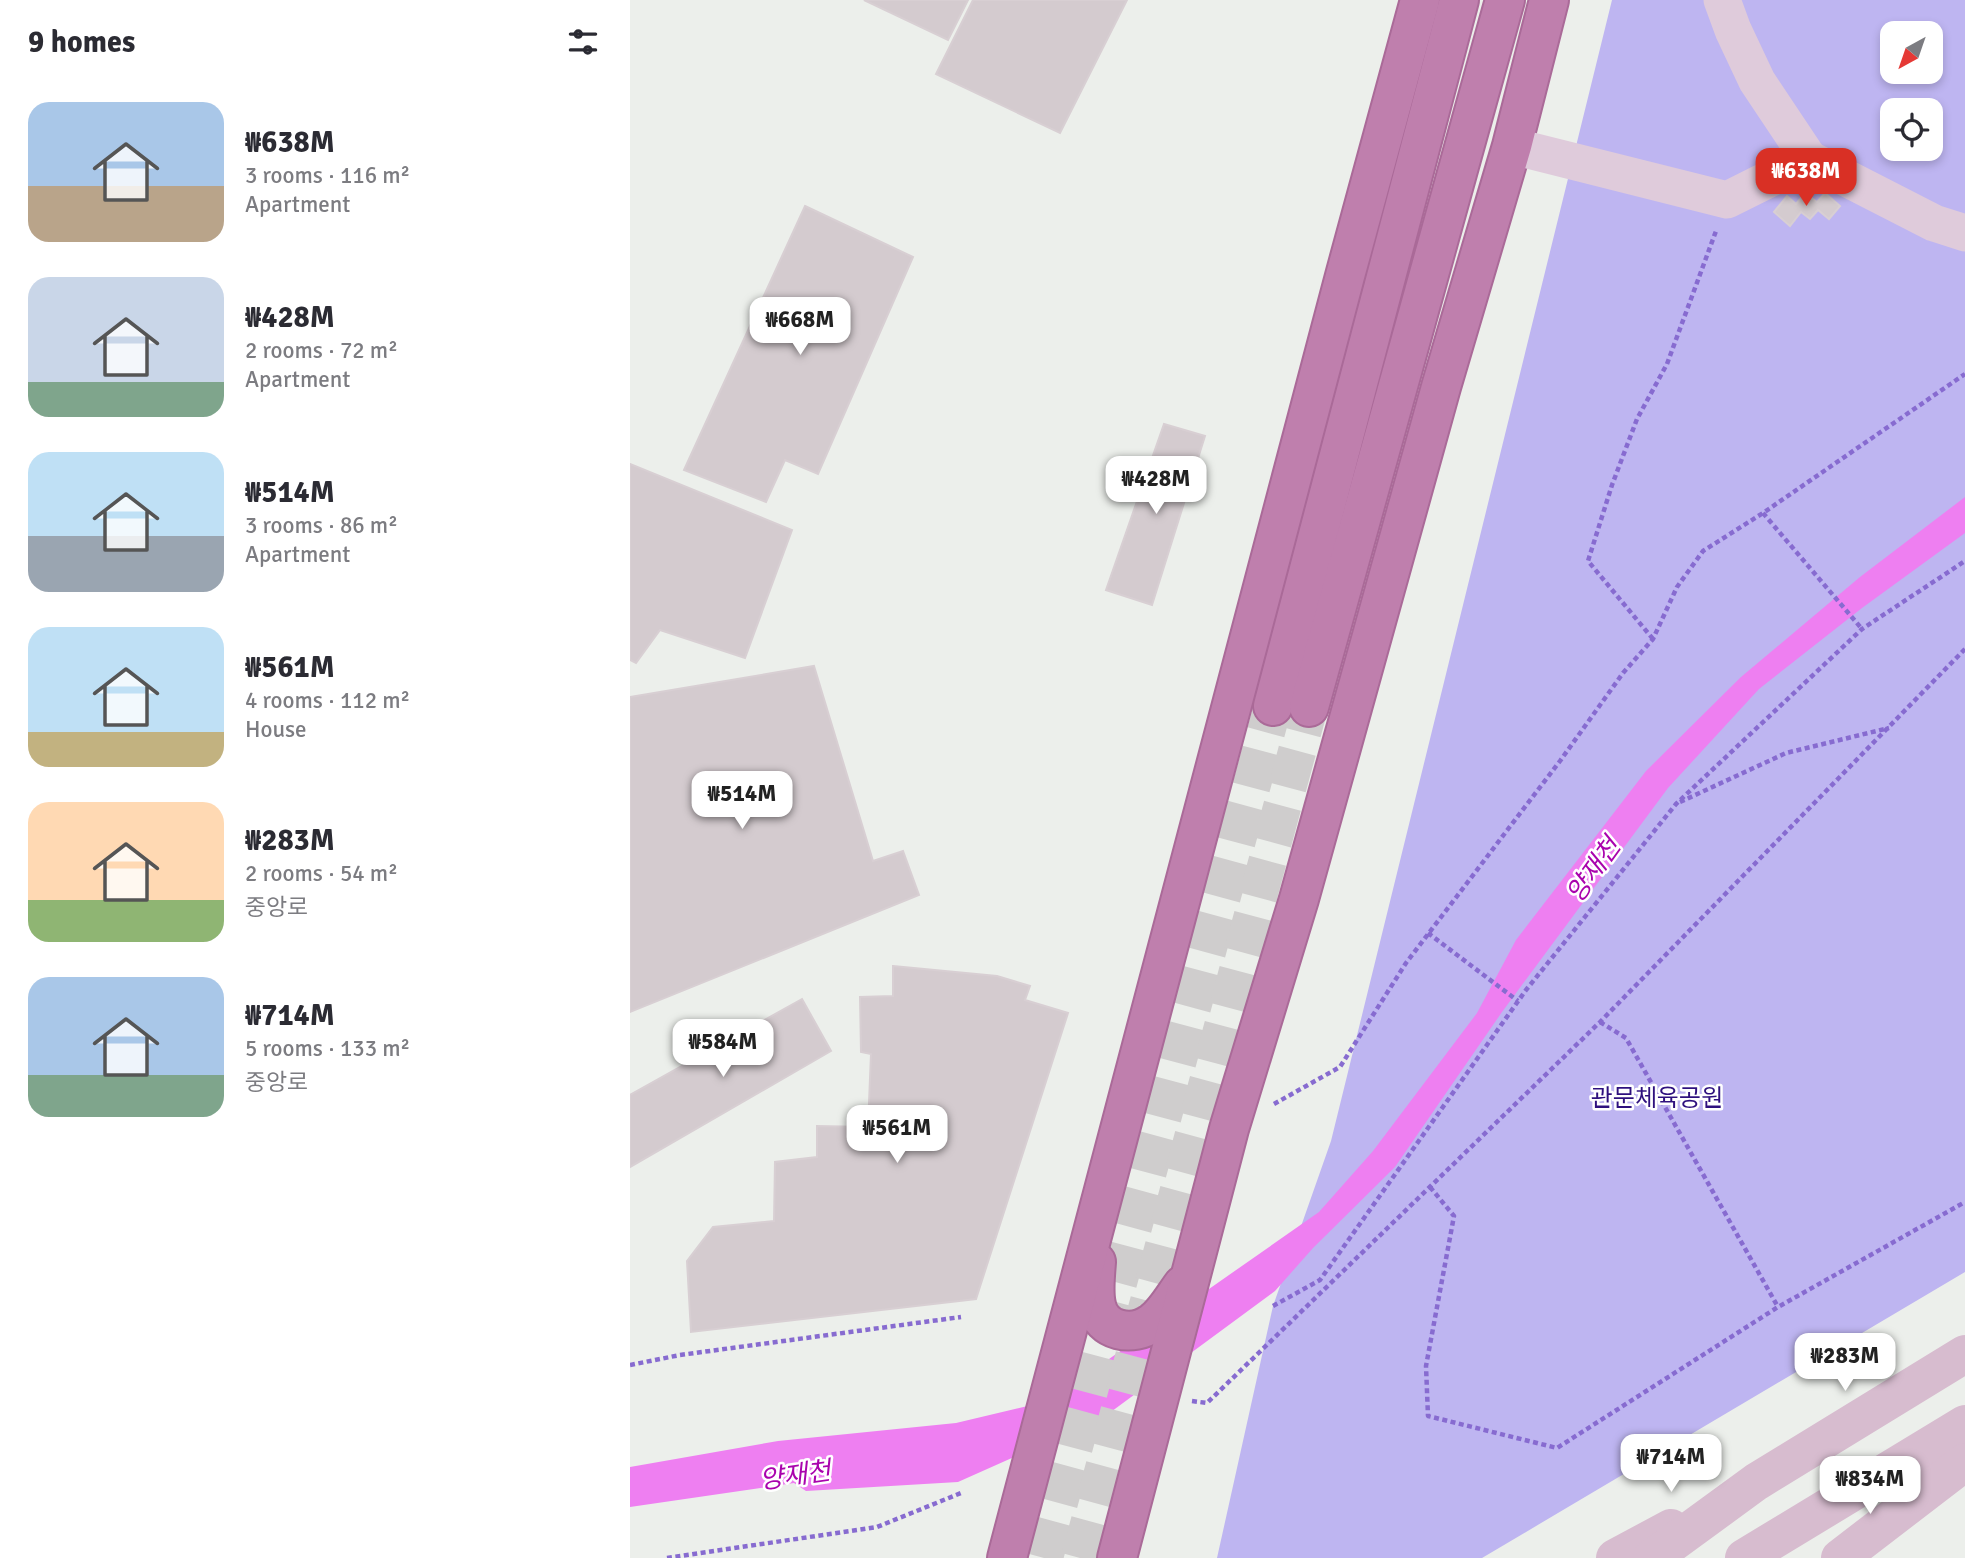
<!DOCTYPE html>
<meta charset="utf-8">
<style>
body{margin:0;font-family:Signika,"Noto Sans KR",sans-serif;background:#f2f2f3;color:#2b2b33;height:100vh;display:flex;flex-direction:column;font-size:26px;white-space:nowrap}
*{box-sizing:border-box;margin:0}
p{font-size:23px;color:#7c7c81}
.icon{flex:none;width:38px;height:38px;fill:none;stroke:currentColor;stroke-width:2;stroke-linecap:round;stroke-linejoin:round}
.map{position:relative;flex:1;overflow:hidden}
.drawer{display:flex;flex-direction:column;background:#fff;width:630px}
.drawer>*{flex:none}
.needle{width:46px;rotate:220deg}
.fabs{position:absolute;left:1250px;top:21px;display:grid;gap:14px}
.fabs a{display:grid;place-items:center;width:63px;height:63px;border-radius:14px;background:#fff;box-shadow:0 4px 10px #0003;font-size:35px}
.price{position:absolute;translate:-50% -60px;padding:0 16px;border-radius:14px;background:#fff;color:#222;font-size:23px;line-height:46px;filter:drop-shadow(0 2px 4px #0008)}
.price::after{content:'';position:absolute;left:50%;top:42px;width:21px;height:16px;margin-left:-10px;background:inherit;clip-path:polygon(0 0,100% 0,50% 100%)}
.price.selected{background:#d93025;color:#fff}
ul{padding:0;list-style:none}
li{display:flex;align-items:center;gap:21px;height:175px;padding:0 28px}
li span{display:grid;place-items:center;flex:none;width:196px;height:140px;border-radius:21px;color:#555}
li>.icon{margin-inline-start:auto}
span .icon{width:84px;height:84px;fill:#fffc;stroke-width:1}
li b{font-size:30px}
h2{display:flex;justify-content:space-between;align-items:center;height:84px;padding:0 28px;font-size:30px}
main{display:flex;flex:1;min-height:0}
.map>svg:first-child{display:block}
.green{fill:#beb5f1;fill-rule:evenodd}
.water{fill:#ee7ff1}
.building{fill:#d4cbcf;stroke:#d8cfd3;stroke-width:2}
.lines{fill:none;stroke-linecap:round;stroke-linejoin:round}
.highway-tunnel{stroke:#cfcdcd;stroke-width:38;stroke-dasharray:38 19;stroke-linecap:butt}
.highway-casing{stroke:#aa6a98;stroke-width:42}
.path{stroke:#876bd0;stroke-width:4.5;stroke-dasharray:5 3.5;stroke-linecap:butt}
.street{stroke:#dfcbdb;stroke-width:37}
.secondary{stroke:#d7bccf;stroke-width:38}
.highway{stroke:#bf7fad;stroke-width:38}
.labels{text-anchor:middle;stroke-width:5;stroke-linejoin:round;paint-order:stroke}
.park-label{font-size:24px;fill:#2e107e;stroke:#fff}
.water-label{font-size:26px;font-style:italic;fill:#a903ad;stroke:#fff}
</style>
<main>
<section class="drawer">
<h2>9 homes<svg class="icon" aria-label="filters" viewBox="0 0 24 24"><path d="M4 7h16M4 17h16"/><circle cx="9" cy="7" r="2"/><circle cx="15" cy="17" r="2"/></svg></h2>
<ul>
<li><span style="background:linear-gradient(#a9c7e8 60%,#b9a48a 0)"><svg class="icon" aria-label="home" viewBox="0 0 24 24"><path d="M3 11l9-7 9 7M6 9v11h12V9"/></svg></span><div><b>₩638M</b><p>3 rooms · 116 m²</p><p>Apartment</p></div></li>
<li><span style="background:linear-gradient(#c9d6e8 75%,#7fa58c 0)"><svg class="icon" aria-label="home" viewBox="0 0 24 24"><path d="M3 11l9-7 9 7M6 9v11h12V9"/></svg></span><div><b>₩428M</b><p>2 rooms · 72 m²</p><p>Apartment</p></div></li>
<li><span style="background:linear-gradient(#bfe0f5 60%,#9aa5b1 0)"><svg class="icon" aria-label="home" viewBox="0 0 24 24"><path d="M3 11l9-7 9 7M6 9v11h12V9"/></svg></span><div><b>₩514M</b><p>3 rooms · 86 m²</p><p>Apartment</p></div></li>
<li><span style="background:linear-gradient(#bfe0f5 75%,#c2b280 0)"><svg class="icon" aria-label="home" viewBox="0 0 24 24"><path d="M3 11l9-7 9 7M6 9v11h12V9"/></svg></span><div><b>₩561M</b><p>4 rooms · 112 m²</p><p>House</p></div></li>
<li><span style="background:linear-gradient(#ffd9b3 70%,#8fb573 0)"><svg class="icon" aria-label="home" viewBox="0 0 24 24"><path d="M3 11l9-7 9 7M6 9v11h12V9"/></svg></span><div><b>₩283M</b><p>2 rooms · 54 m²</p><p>중앙로</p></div></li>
<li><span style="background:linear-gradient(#a9c7e8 70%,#7fa58c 0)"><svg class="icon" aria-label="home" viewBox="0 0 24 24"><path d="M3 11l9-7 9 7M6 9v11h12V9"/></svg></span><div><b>₩714M</b><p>5 rooms · 133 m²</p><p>중앙로</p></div></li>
</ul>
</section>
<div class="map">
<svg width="1335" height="1558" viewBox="0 0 1335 1558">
<rect width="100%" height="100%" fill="#ecefeb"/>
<!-- green -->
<path class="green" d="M982 0H1335V1272L852 1558H587L643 1306 701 1141ZM1262 33H1300V72H1262ZM1262 110H1300V149H1262Z"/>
<!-- water -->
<polygon class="water" points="1335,497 1335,533 1232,608 1129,689 1038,788 872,1012 765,1167 683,1248 645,1291 474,1417 328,1482 176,1491 164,1483 0,1507 0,1467 148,1441 326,1423 419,1401 689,1212 743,1151 847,1013 886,940 1016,771 1111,677 1230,577"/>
<!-- building -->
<g class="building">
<polygon points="234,0 338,0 318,40"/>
<polygon points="343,0 497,0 430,133 306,74"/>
<polygon points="1175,193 1187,202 1195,193 1210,206 1199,219 1188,210 1180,219 1171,212 1160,226 1144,212 1157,196 1166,204"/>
<polygon points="175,206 283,257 188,474 155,460 136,502 54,470"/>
<polygon points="534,424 575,436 522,605 476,590"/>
<polygon points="0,464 162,530 115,658 30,630 6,663 0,660"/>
<polygon points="184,666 243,861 273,851 289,895 0,1012 0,697"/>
<polygon points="263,966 367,976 400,986 395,1000 438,1013 346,1299 61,1332 57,1261 83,1227 144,1221 145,1162 187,1157 187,1126 238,1127 241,1054 231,1052 230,997 263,996"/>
<polygon points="172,999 201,1051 0,1167 0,1095"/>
</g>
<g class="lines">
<!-- highway-tunnel -->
<g class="highway-tunnel">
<polyline points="414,1558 643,706"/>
<polyline points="450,1558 679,707"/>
</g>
<!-- highway casing -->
<g class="highway-casing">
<g id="highway">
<polyline points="643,706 829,0"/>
<polyline points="679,707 875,0"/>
<path d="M466 1262C465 1276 463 1292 466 1305 471 1332 503 1337 522 1323 535 1314 544 1297 553 1285"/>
<polyline points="377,1558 715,276 790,0"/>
<polyline points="487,1558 599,1129 669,899 811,387 882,146 919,0"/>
</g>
</g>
<!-- path -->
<g class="path">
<polyline points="1133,513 1232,629"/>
<polyline points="1023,639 958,561 982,485 1007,419 1037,364 1086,231"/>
<polyline points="1050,802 1156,753 1259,728"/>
<polyline points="798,933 888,1001"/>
<polyline points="970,1022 996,1038 1148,1307"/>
<polyline points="644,1104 710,1067 776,963 930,761 993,673 1023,639 1047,587 1073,551 1133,513 1335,374"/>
<polyline points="800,1187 824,1216 796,1366 798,1416 927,1448 1148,1307 1335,1202"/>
<polyline points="643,1306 690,1280 896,990 1046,804 1232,629 1335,561"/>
<polyline points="0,1365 50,1355 331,1317"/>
<polyline points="562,1401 577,1403 970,1022 1335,649"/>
<polyline points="37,1558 247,1527 331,1493"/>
</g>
<!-- street -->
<g class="street">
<polyline points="1092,0 1103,30 1127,81 1179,159"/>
<polyline points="882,146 1097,200 1179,159 1304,223 1335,233"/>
</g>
<!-- secondary -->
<g class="secondary">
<polyline points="985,1558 1041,1528"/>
<polyline points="1022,1558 1126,1482 1335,1354"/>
<polyline points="1114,1558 1335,1424"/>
<polyline points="1210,1558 1335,1462"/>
</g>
<!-- highway -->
<use href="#highway" class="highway"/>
</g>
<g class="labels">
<!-- park labels -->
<g class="park-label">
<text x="1027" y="1106">관문체육공원</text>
</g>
<!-- water labels -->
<g class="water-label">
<text transform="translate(963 870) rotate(-54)" y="9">양재천</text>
<text transform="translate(165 1475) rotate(-8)" y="9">양재천</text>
</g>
</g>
</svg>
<div class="fabs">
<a><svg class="needle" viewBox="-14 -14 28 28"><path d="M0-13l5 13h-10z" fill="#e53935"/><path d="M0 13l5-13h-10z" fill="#7c7c81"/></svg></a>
<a><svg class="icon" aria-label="locate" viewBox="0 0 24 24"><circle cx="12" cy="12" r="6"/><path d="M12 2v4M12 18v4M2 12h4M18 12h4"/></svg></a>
</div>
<b class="price selected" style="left:1176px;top:208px">₩638M</b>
<b class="price" style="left:170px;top:357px">₩668M</b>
<b class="price" style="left:526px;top:516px">₩428M</b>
<b class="price" style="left:112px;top:831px">₩514M</b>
<b class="price" style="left:93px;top:1079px">₩584M</b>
<b class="price" style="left:267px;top:1165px">₩561M</b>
<b class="price" style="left:1215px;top:1393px">₩283M</b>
<b class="price" style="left:1041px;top:1494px">₩714M</b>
<b class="price" style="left:1240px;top:1516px">₩834M</b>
</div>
</main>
